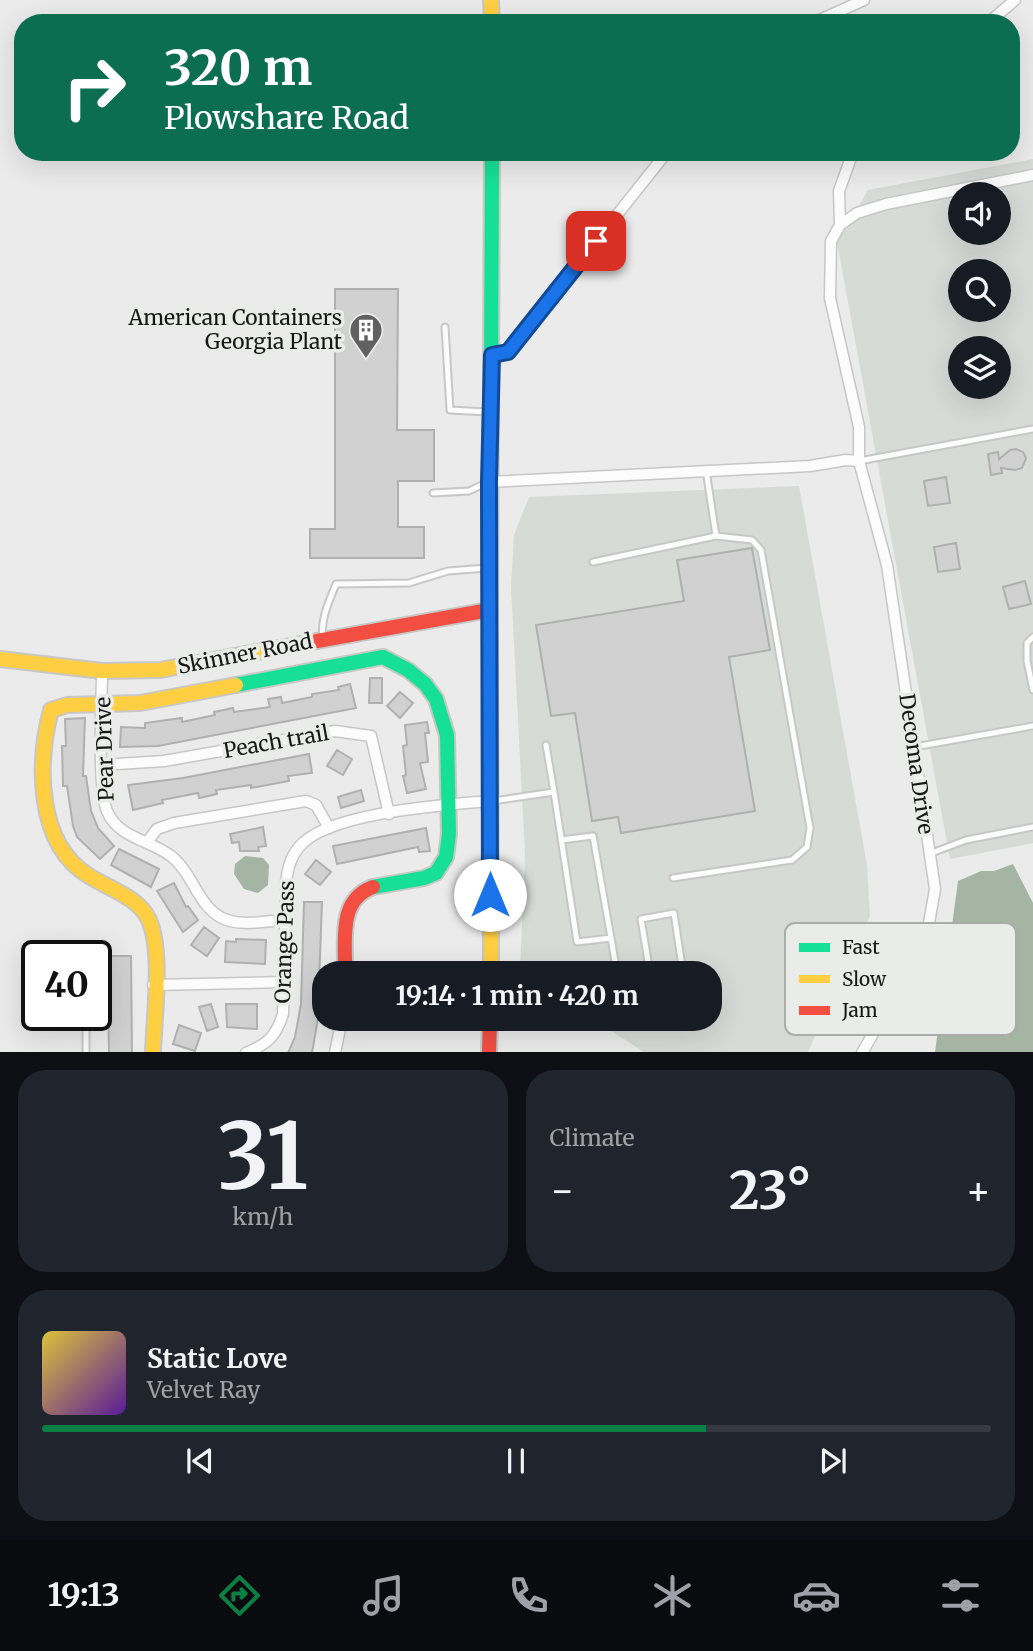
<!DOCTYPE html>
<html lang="en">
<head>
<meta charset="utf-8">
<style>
  :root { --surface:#171b24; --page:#20242c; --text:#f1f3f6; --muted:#9ea1a6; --line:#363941; --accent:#0b8043 }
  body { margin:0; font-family:Merriweather,serif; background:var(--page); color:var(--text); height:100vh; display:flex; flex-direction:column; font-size:26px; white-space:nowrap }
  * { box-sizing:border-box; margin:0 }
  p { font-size:23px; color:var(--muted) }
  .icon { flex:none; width:38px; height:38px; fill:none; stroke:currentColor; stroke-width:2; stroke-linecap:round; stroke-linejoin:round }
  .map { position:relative; height:1052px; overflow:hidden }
  .panel { display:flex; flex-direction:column; gap:18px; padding:18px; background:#0d0f14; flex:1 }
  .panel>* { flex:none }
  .top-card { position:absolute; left:14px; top:14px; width:1006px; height:147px; border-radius:28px; box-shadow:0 7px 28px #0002; background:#0b6e4f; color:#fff; overflow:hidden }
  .controls { position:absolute; left:948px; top:182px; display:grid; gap:14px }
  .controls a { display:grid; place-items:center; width:63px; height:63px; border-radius:50%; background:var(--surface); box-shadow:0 7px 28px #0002; font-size:35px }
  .speed { position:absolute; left:21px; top:940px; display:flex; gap:14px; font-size:35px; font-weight:700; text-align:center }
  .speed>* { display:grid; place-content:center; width:91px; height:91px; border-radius:50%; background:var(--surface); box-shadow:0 7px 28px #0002; line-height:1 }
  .speed .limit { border:4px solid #111; border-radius:10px; background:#fff; color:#111 }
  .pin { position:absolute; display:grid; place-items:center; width:60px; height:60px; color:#fff; margin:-30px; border-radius:14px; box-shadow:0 4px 10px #0006 }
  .me { position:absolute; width:77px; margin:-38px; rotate:0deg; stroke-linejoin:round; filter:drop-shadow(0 0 5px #0008) }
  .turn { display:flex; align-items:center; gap:24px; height:147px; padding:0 35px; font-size:32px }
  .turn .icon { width:91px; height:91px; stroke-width:2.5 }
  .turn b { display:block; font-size:49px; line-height:60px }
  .big { font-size:52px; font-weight:700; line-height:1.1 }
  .panel .widget { flex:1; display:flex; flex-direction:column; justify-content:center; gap:10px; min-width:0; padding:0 24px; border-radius:28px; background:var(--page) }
  .panel .dial { align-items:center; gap:0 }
  .dial b { font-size:91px; line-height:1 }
  .song { display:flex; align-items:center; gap:21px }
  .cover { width:84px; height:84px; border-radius:10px; background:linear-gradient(135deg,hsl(50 70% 55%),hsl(270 70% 35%)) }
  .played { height:7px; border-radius:4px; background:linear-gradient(90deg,var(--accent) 70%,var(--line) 70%) }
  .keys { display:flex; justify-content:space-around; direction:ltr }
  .heat { display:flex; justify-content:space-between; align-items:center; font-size:38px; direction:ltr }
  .panel .tiles { flex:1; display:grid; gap:18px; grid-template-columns:1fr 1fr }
  .widget:last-child { grid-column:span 2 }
  .trip { position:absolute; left:312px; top:961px; width:410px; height:70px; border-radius:28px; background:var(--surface); box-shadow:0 7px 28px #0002; font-weight:700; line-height:70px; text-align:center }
  .tab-bar { display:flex; height:112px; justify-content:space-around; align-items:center; background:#090b0e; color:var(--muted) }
  .tab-bar .icon { width:49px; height:49px }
  .tab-bar .on { color:var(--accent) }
  .tab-bar b { font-size:32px; color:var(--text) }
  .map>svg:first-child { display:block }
  .built { fill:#d7dbd7; fill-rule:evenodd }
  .water { fill:#a5b5a4 }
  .building { fill:#d0d1d0; stroke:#b0b0b0; stroke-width:2 }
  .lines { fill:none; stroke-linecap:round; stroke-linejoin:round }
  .lane-casing { stroke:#c6c7c6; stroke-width:9 }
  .street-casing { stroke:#c6c7c6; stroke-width:13 }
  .fast-casing { stroke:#c6c7c6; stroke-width:18 }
  .slow-casing { stroke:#c6c7c6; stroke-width:18 }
  .jam-casing { stroke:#c6c7c6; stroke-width:18 }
  .lane { stroke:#fcfcfc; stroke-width:5 }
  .street { stroke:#fcfcfc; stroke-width:10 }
  .fast { stroke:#16e098; stroke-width:14 }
  .slow { stroke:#ffcf43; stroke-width:14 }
  .jam { stroke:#f24e42; stroke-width:14 }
  .route-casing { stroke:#114b97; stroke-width:18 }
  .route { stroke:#1a73e8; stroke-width:12 }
  .labels { text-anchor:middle; stroke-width:7; stroke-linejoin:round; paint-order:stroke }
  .poi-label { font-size:21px; fill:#161716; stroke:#eaece9; text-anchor:end }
  .street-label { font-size:21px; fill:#161716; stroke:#eaece9 }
  .key { fill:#eaece9; stroke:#aaacaa; stroke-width:2 }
  .key-label { font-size:19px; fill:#161716 }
</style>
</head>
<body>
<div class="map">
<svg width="1033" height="1053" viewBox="0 0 1033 1053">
  <rect width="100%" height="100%" fill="#eaebea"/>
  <path class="built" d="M 1033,159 L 1033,843 L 950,859 L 837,242 L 868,190 ZM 961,194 L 999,194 L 999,233 L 961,233 ZM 961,271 L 999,271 L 999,310 L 961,310 ZM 961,348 L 999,348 L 999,387 L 961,387 Z
    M 799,486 L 867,865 L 870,916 L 808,1052 L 644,1052 L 593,1019 L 709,1018 L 709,973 L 523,973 L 520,971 L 525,854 L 511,586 L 514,535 L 529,497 Z"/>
  <path class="water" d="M 245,856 L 263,858 L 269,865 L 268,885 L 258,893 L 244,889 L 234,874 L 235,864 Z
    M 1013,864 L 1033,903 L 1033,1052 L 935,1052 L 958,881 L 981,871 L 994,871 Z"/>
  <path class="building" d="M 335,289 L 398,289 L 397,430 L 434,430 L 434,481 L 398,481 L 398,527 L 424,527 L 424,558 L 310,558 L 310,529 L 335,529 Z
    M 1016,449 L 1023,452 L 1026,458 L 1022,468 L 1015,470 L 1001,468 L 1002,473 L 991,475 L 988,454 L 998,452 L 999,459 L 1010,450 Z
    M 946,477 L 950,503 L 928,506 L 924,481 Z
    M 956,543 L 960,569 L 938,572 L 934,547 Z
    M 752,548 L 770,650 L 729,657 L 755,811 L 621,833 L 618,817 L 592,821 L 575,713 L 551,716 L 536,625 L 684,601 L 677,560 Z
    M 1025,581 L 1031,604 L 1009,609 L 1003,587 Z
    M 370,678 L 382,678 L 382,703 L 369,703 Z
    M 350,684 L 356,708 L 158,746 L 120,747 L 121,727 L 145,728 L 145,723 L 182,718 L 182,722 L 215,715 L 214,712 L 233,708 L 234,712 L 270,707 L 268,699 L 281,697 L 282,703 L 312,697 L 312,694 L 339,690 L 338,687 Z
    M 400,692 L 413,703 L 400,718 L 387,706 Z
    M 85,718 L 83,776 L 86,776 L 91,811 L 98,828 L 114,846 L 100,859 L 77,837 L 73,826 L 67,786 L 63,786 L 62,746 L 66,746 L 65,719 Z
    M 427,722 L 429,733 L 425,733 L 428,762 L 420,763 L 426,789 L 407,793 L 403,776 L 406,775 L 403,746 L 407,745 L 405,725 Z
    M 337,750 L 352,759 L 343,775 L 327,766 Z
    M 309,754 L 312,773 L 288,776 L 289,781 L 251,788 L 251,785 L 216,790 L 217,794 L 199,798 L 198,793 L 162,800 L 163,803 L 133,810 L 128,785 L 183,778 Z
    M 361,790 L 364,801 L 341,808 L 338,797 Z
    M 263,827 L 266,846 L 258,847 L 259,851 L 240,851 L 239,842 L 232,843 L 230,834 Z
    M 426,828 L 430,851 L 419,852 L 418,847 L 337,864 L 333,846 Z
    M 119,849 L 159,869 L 151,887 L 111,865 Z
    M 316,860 L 331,872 L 320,885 L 305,874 Z
    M 174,883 L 186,907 L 188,906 L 198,920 L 183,932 L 157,891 Z
    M 304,902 L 322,902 L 319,984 L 324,984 L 323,1001 L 321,1001 L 312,1053 L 288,1053 L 295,1037 L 301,1004 Z
    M 204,927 L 219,938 L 207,956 L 191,945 Z
    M 236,939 L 266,940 L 265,964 L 225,962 L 226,941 L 236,942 Z
    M 96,956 L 131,956 L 132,1053 L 109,1053 L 108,1000 L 96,1000 Z
    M 211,1004 L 218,1027 L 207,1031 L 199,1007 Z
    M 226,1004 L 257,1004 L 257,1029 L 227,1027 Z
    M 179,1025 L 201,1033 L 195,1051 L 173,1044 Z"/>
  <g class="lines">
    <defs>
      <path id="lane" d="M 445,327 L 450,410 L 487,412
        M 859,461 L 1033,429
        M 433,493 L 469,491 L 486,483
        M 593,562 L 716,536
        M 1033,637 L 1027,643 L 1027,661 L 1033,690
        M 323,639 C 320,619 329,602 336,584 L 409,583 L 448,571 L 487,568
        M 914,747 L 1033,726
        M 554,792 L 577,942 L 611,938 L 617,973
        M 493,801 L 554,792 L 546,745
        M 561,840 L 593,836 L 611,938
        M 929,854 L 966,840 L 1033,827
        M 673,878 L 792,860 L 807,847 L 810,828 L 761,550 L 752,540 L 716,536 L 706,470
        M 650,973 L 641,919 L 674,913 L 683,973
        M 86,1018 L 86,1053"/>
      <path id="street" d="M 813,23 L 864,0
        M 988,23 L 1015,0
        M 840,225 L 839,191 L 853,152
        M 492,355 L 508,352 L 667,152
        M 859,461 L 887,565 L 935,889 L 926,940 L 862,1053
        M 489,482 L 810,466 L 846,460 L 859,461 L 859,427 L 830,298 L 831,241 L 840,225 L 857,213 L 886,204 L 1033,175
        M 102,671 C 102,701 97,787 107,811 C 118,838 150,840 171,856 C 193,873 197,905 222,918 C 240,927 265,921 285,920
        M 102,765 L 164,761 L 335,731 L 371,736 L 389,814
        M 147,842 L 157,829 L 174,823 L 306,801 L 316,805 L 329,828
        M 153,985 L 284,982
        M 246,1053 C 268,1044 276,1036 283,1014 L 286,882 C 288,868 290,858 299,847 C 327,812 445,805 490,801
        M 335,1053 L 342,1018"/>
      <path id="fast" d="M 490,612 L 492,152
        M 236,685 L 383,657 L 408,670 L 425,684 L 436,699 L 447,735 L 449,834 L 446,857 L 436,873 L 424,878 L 373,887"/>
      <path id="slow" d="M 491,0 L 492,23
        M 490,612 L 491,973
        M 0,659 L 102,671 L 160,670 L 317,641
        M 153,1053 C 154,1017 163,952 149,920 C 140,898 108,888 89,876 C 36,844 37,763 51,710 L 67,705 L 140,703 L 236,685"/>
      <path id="jam" d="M 317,641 L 489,610
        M 345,973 C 346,942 337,900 373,887
        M 489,1053 L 490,1018"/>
    </defs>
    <use href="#lane" class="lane-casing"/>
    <use href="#street" class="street-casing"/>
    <use href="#fast" class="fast-casing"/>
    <use href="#slow" class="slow-casing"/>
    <use href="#jam" class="jam-casing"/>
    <use href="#lane" class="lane"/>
    <use href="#street" class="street"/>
    <use href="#fast" class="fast"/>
    <use href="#slow" class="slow"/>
    <use href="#jam" class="jam"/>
  </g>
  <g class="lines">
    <defs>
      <path id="route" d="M 490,895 L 489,482 L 492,355 L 508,352 L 596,241"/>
    </defs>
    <use href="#route" class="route-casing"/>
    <use href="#route" class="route"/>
  </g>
  <defs>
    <symbol id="building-pin" viewBox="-11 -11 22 30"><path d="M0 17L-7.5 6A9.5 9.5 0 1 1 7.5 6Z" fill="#606160" stroke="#eaece9"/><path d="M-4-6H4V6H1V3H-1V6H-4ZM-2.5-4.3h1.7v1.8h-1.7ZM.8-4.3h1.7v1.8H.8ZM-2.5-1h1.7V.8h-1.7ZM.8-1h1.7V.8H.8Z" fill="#fff"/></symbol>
  </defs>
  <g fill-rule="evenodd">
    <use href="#building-pin" x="347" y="311" width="38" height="52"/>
  </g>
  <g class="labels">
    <g class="poi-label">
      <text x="342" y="325">American Containers<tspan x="342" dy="24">Georgia Plant</tspan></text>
    </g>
    <g class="street-label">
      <text transform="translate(245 654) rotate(-11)" y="7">Skinner Road</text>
      <text transform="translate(276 742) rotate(-10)" y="7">Peach trail</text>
      <text transform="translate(105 749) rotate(-92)" y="7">Pear Drive</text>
      <text transform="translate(916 764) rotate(82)" y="7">Decoma Drive</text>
      <text transform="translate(285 942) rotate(-88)" y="7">Orange Pass</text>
    </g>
  </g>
  <rect x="785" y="923" width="231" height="112" rx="10" class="key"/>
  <rect x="799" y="943" width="31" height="9" fill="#16e098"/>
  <rect x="799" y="975" width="31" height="8" fill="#ffcf43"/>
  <rect x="799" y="1006" width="31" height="9" fill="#f24e42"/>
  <g class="key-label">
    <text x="842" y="954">Fast</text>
    <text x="842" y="986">Slow</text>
    <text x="842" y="1017">Jam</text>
  </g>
</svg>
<div class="controls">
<a><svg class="icon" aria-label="sound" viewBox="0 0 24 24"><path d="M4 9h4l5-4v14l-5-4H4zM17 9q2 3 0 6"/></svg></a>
<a><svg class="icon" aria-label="search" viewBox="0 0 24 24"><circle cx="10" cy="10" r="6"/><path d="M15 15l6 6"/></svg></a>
<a><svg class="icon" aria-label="layers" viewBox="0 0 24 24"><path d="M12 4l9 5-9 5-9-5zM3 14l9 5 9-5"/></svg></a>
</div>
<div class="speed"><div class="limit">40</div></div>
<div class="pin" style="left:596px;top:241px;background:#d93025"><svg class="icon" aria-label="arrive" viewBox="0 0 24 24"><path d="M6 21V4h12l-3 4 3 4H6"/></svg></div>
<svg class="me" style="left:490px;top:895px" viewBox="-20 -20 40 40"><circle r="19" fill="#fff"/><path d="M0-13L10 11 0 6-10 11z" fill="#1a73e8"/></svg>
<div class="trip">19:14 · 1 min · 420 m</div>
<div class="top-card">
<div class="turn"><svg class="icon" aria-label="right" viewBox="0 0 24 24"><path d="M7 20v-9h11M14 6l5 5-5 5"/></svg><div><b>320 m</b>Plowshare Road</div></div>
</div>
</div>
<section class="panel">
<div class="tiles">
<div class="widget dial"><b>31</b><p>km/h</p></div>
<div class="widget"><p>Climate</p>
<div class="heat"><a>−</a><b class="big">23°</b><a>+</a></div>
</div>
<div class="widget">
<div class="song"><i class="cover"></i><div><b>Static Love</b><p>Velvet Ray</p></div></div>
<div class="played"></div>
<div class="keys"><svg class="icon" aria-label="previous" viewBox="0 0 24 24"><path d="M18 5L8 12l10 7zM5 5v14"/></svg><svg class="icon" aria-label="pause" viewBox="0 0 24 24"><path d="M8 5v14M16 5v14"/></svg><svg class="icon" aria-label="next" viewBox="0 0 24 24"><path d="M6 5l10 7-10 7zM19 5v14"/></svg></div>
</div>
</div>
</section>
<nav class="tab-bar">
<b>19:13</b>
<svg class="icon on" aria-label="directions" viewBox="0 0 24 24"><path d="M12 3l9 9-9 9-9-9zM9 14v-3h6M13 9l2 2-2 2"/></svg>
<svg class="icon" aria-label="music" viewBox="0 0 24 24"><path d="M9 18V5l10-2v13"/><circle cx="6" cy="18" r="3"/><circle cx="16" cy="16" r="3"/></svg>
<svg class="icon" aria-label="phone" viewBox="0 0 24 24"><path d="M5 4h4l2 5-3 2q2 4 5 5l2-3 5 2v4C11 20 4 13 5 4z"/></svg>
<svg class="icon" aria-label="climate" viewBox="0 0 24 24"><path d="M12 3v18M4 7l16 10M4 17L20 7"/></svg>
<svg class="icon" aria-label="car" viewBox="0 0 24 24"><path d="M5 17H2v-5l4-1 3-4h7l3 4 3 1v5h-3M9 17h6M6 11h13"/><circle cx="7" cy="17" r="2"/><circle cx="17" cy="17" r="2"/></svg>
<svg class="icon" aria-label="filters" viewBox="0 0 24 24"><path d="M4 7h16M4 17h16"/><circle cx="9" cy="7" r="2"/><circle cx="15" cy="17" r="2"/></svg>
</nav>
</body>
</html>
